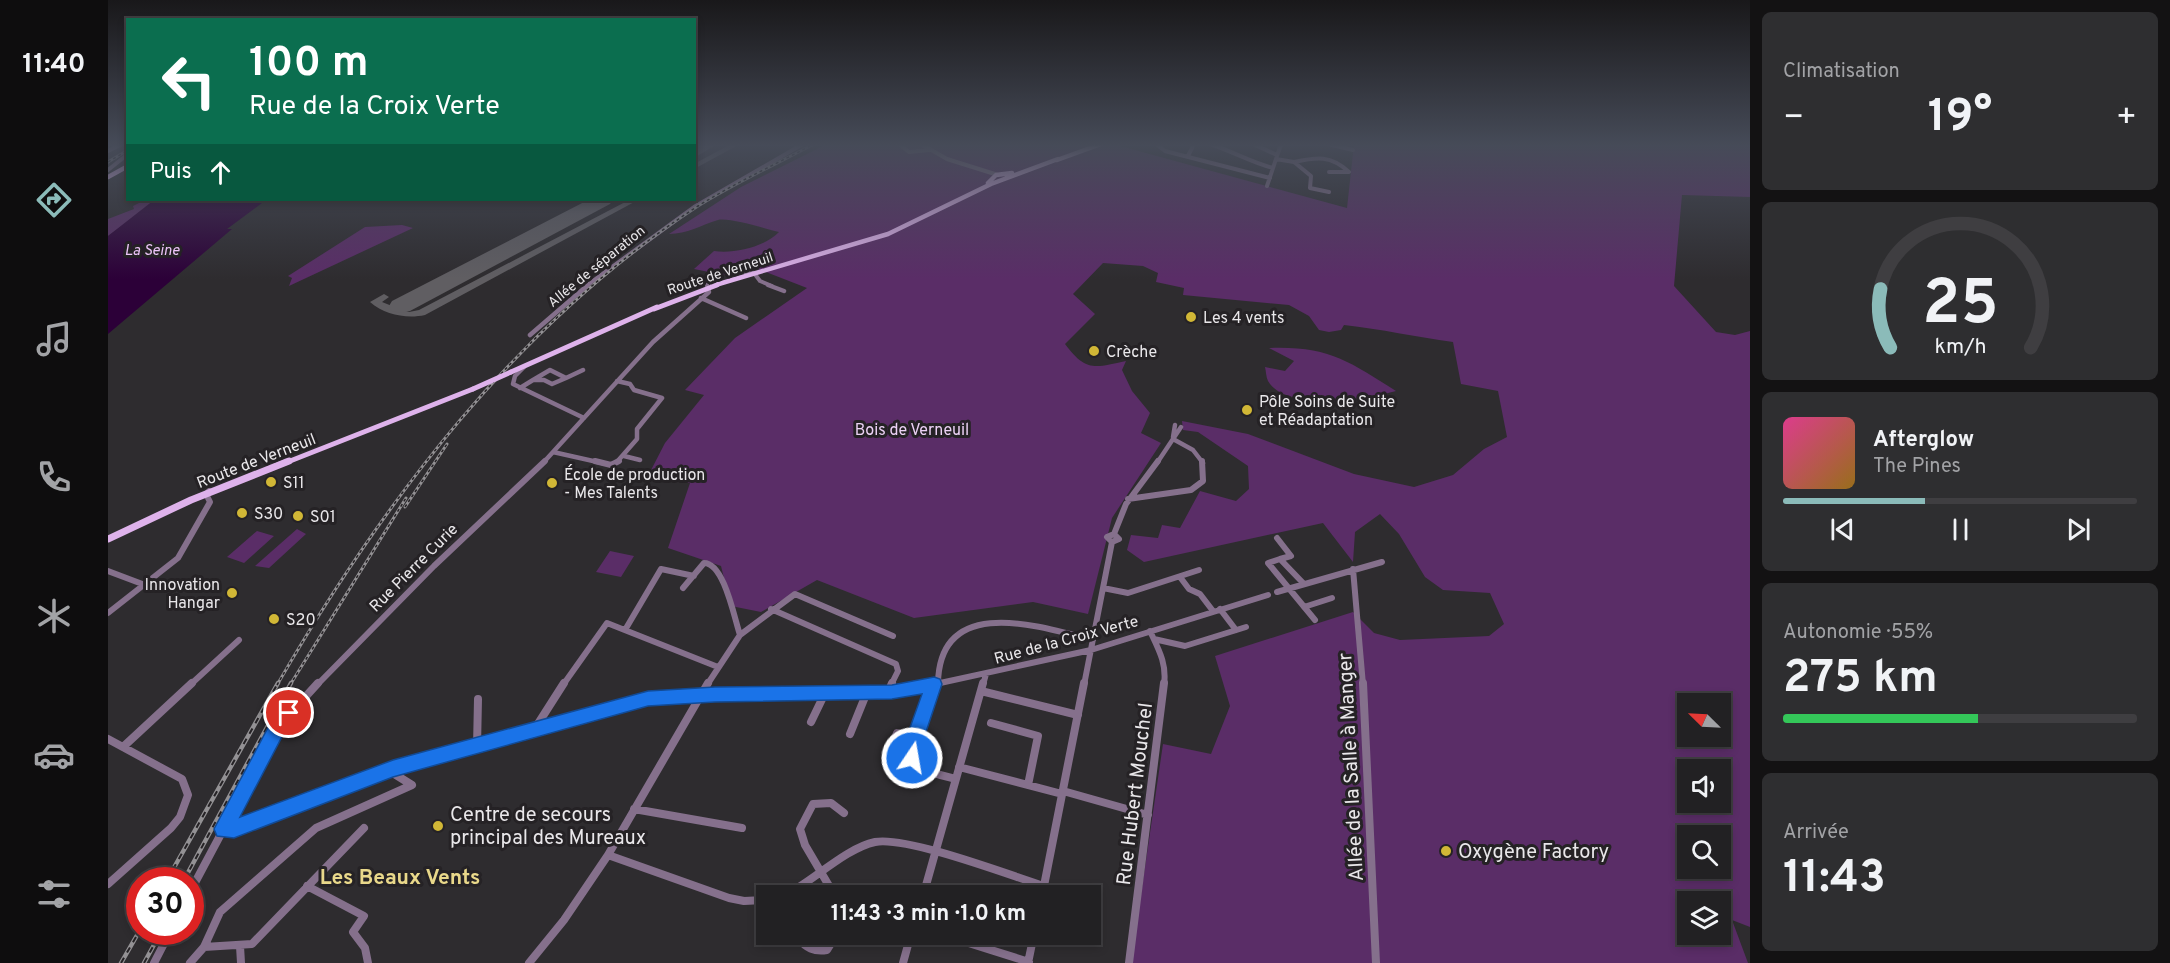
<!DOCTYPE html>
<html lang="fr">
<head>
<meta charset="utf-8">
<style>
  :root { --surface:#222123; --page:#2e2e30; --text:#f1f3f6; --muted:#a2a3a6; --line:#3f3e41; --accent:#8bbbb9 }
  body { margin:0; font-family:Overpass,sans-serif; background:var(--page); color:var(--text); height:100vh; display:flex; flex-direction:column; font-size:22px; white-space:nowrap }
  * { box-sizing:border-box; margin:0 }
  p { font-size:20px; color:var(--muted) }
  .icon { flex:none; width:33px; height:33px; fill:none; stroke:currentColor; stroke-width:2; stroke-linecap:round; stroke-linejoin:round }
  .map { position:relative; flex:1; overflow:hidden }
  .drawer { display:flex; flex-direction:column; gap:12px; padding:12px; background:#131213; width:420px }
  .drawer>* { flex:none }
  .top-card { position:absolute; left:18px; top:18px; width:570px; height:183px; border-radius:0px; box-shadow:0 3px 9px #0003,0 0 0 2px var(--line); background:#0b6e4f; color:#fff; overflow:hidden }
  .needle { width:39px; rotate:294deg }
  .buttons { position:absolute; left:1569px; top:693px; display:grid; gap:12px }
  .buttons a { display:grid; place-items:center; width:54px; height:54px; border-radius:0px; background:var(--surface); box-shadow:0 3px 9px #0003,0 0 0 2px var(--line); font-size:30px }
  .speed { position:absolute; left:18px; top:867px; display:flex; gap:12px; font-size:30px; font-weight:700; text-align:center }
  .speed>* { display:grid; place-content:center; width:78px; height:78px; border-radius:50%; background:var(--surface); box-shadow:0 3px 9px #0003,0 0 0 2px var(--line); line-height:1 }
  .speed .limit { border:9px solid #d22; background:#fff; color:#111 }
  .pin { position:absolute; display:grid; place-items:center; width:51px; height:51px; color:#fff; margin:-26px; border:3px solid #fff; border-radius:50%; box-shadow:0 2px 6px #0007 }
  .me { position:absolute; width:66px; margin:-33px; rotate:12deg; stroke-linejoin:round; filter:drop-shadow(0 0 4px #0008) }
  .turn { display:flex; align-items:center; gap:21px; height:126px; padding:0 24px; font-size:27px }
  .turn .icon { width:78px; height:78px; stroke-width:2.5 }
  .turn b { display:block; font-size:42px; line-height:51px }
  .then { display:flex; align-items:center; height:57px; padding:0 24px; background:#0003; gap:12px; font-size:22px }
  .big { font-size:45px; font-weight:700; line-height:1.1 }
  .drawer .widget { flex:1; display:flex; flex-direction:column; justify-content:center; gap:9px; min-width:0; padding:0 21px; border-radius:9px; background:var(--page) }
  .drawer .dial { align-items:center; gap:0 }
  .dial svg { height:156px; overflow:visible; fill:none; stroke:var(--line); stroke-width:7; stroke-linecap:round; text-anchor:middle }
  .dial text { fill:var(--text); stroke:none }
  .song { display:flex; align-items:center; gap:18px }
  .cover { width:72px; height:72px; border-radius:9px; background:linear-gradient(135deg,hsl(330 70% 55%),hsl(40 70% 35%)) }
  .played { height:6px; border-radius:3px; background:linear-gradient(90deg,var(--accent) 40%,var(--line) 40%) }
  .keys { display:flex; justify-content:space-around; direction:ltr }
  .heat { display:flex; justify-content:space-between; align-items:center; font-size:33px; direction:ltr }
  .charge { height:9px; border-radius:4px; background:linear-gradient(90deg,#34c759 55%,var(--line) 0) }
  .trip { position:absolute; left:648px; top:885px; width:345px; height:60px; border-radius:0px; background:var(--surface); box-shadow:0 3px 9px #0003,0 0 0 2px var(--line); font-weight:700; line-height:60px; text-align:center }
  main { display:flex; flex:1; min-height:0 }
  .tabs { display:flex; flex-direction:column; width:108px; justify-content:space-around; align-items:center; background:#0e0d0e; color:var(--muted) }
  .tabs .icon { width:42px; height:42px }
  .tabs .selected { color:var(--accent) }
  .tabs b { font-size:27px; color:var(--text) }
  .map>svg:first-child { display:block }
  .green { fill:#5a2d67; fill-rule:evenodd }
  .water { fill:#2c0038 }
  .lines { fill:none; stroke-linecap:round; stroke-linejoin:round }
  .taxiway { fill:#605e62; fill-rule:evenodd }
  .runway { fill:#605e62; fill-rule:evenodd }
  .minor-far3 { stroke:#85708c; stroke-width:4 }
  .minor-far2 { stroke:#85708c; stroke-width:4.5 }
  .minor-far1 { stroke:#85708c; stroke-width:6 }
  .minor { stroke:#85708c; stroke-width:8 }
  .major-far2 { stroke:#deb2eb; stroke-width:4.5 }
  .major-far1 { stroke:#deb2eb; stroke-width:5 }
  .major { stroke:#deb2eb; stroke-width:7 }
  .rail-far1-casing { stroke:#939194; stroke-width:3 }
  .rail-casing { stroke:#939194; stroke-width:4.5 }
  .rail-far1 { stroke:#252225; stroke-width:1.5; stroke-dasharray:3; stroke-linecap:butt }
  .rail { stroke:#252225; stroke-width:2; stroke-dasharray:6; stroke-linecap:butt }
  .major-bridge { stroke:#deb2eb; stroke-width:5 }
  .route { fill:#1a73e8; stroke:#114b97; stroke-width:1.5 }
  .poi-dot { fill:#d1b736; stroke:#252225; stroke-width:2 }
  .labels { text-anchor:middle; stroke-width:6; stroke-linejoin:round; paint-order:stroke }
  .far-street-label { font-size:14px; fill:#e9e7ea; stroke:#252225 }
  .far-water-label { font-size:15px; font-style:italic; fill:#edc4f9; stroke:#252225 }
  .poi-label { font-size:16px; fill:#e9e7ea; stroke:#252225; text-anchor:start }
  .park-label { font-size:16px; fill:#edd2f6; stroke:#252225 }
  .street-label { font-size:16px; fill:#e9e7ea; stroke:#252225 }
  .near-street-label { font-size:20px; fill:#e9e7ea; stroke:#252225 }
  .near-poi-label { font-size:20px; fill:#e9e7ea; stroke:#252225; text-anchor:start }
  .near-neighbourhood-label { font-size:21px; font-weight:bold; fill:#e9d88a; stroke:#252225 }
</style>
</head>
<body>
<main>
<nav class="tabs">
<b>11:40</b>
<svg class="icon selected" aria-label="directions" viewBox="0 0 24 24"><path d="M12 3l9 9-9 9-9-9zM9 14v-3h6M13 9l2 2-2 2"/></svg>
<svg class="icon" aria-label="music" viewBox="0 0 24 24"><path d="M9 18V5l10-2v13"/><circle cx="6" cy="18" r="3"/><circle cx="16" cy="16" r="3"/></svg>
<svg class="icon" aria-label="phone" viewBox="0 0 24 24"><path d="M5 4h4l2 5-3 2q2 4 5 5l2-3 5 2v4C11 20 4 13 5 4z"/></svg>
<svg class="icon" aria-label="climate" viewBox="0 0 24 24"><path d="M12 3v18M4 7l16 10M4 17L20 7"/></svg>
<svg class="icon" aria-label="car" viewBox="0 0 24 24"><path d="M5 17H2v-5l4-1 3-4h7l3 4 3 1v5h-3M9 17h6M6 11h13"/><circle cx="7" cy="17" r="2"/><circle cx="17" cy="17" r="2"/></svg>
<svg class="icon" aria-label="filters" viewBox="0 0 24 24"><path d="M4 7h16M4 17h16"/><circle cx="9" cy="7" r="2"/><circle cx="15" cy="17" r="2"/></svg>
</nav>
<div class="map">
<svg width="1642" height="963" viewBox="0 0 1642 963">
  <rect width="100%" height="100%" fill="#2e2c2f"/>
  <path class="green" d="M 719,144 L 1005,144 L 1239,208 L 1246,144 L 1642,144 L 1642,197 L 1574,195 L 1566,286 L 1608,332 L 1627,335 L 1642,331 L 1642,927 L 1624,920 L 1640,963 L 1023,963 L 1055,744 L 1103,754 L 1122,706 L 1107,656 L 1245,612 L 1266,633 L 1292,640 L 1381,636 L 1396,624 L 1382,593 L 1335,590 L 1317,577 L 1291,534 L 1272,514 L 1247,532 L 1245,562 L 1215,523 L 1036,562 L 1019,550 L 1023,535 L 1050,538 L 1054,525 L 1072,528 L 1092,491 L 1128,501 L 1141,489 L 1140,466 L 1090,432 L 1075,430 L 1074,421 L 1140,434 L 1246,474 L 1306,487 L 1345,475 L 1376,449 L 1399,437 L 1390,391 L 1353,384 L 1345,342 C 1308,337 1273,329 1236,325 L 1233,330 L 1221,332 L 1211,330 L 1201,316 L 1181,305 L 1075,295 L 1076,288 L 1048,282 L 1050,273 L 1035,266 L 995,263 L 965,294 L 987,314 L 957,344 C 978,372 986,368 1018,361 L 1014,370 L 1024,391 L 1042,413 L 1033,433 L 1053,443 L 1004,518 L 980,614 L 925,602 L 806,618 L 709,580 L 653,612 L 623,606 L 613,566 L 560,548 L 582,483 L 541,474 L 557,443 L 596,395 L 577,390 L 627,338 L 699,288 L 645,267 L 616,275 L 586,269 L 606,251 C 626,254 657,247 671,232 C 659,229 620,217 610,220 C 593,225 579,234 561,234 L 633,187 ZM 1580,704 L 1612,704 L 1612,736 L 1580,736 ZM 1580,770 L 1612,770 L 1612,802 L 1580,802 ZM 1580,836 L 1612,836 L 1612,868 L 1580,868 ZM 1580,902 L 1612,902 L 1612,934 L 1580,934 Z
    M 37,200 L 50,200 L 0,236 L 0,219 L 26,209 L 25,206 Z
    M 294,225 L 305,228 L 181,286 L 184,278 L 180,276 L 257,227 Z
    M 1161,348 C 1221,346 1240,361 1288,391 C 1260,399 1178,412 1160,381 C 1158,377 1158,371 1157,367 L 1177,371 L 1186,361 Z
    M 189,529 L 198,534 L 161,568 L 147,566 Z
    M 149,531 L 166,536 L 136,563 L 119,557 Z
    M 502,551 L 526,556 L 513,577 L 488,572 Z"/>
  <path class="water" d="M 46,200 L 158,200 L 119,229 L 124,229 L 0,334 L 0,236 Z"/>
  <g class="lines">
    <path class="taxiway" d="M 623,144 L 632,144 L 586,169 L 586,164 Z
      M 521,200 L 530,200 L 317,315 C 299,319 277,315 262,302 L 276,294 L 281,297 L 274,302 L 284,306 L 293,303 L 298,306 L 293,310 L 301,312 L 311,310 Z"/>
    <path class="runway" d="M 586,144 L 609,144 L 586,158 Z
      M 480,200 L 505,200 L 502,204 L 302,311 L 293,313 L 284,311 L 281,306 L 284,301 Z"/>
    <path class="minor-far3" d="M 791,144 L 801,152 L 821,150
      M 813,144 L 839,159 L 890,175
      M 1048,144 L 1057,151 L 1162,178
      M 1102,144 C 1124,151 1142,162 1165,168
      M 1145,144 L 1169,155
      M 1181,144 L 1190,144
      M 1220,144 L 1245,150
      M 0,151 L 14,144
      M 1080,156 L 1086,144
      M 1168,159 L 1186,162 L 1203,176 L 1202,188 L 1221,192
      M 1186,162 C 1209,157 1223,155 1241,172 L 1221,172
      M 0,170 L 20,154
      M 1159,186 L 1173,144
      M 637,272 L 646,273 L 652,281 L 664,286
      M 478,286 L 586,207 L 695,144"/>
    <path class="minor-far2" d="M 660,285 L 676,291
      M 593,298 L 638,318
      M 422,335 L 480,285
      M 416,367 L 407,376 L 405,384 L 476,418
      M 442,370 L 458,378 L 444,384 L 436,380 L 425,380 Z
      M 458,378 L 475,370
      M 412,388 L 425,380
      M 1065,437 L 1067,425
      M 1065,439 L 1085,450 L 1095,463
      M 445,452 L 494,463
      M 516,456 L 532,460
      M 435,463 L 545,342 L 601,292 L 599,285
      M 508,463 L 529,439 L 529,429 L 554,398 L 526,390 L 522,384 L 509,381
      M 1049,463 L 1073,427"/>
    <path class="minor-far1" d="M 487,461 L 503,465 L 511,461
      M 1020,499 L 1083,490 L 1095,481 L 1094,461
      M 1169,538 L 1183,556 L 1172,559 L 1196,584
      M 1004,542 L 1011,539 L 1006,534
      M 1172,559 L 1160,563 L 1207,620
      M 1245,569 L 1255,685
      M 0,571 L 37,585
      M 1072,577 L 1081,589 L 1092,594 L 1105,611
      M 575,588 L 596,563 C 616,563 626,617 632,635
      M 995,588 L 1020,593 L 1091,570
      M 1169,592 L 1274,562
      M 1196,607 L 1224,598
      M 663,609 L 788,664 L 790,671 L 783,685
      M 1112,609 L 1128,630
      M 0,613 L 70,558 L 102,502 L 98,494 L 101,491
      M 517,630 L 553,569 L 586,576
      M 1042,631 C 1051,650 1059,664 1056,685
      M 1046,639 L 1077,646 L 1138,627
      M 830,683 C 832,594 931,626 985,640
      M 82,685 L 131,640
      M 209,685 L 326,566 L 437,461
      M 455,685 L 499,623 L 610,667
      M 599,685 L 632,635 L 687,594 L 785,636
      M 823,685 L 983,650 L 1160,595
      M 875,685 L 878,674
      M 976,685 L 1004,542 L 999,537 L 1006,534 L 1018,504 L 1050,461"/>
    <path class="minor" d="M 1255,683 L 1268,963
      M 826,684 L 803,750 C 809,772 828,774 848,779
      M 873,691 L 970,715
      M 780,692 L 784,683
      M 703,722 L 717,693
      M 883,723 L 930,736 L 920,785
      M 426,730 L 456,683
      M 742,734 L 759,692
      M 807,738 L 789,733 L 779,761 L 813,769
      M 0,739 L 74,779 L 80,795 L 72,817 L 63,828 L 0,884
      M 15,747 L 84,683
      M 369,747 L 370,699
      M 851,767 L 954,794
      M 955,791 L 1040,815
      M 526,809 L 634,828
      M 115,829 L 126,828 L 285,768 L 519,703 L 603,694 L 800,690 L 830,683
      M 500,855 L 621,898 L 636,901 L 658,900
      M 199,886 L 256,916 L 245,932 L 257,948 L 260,963
      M 82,892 L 170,727 L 210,683
      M 676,896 C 704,882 738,848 767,842 C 799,836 901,875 936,886
      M 727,896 L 697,845 L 692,829 L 705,804 L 723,803 L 736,813
      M 815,896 L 875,683
      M 934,896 L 976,683
      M 832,934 L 921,962
      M 690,938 C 698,948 706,952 719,950 L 729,934
      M 132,946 L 133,963
      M 96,947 L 144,944 L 256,828
      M 46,963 L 62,932
      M 82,963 L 96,947 L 112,912 L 208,828 L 304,785 L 280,770
      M 421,963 L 456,920 L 500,855 L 600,683
      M 795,963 L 803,934
      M 920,963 L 926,934
      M 1021,963 L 1056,683"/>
    <path class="major-far2" d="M 949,160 L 993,144
      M 0,177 L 20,166
      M 880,183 L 888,175 L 904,173
      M 604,286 L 780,234 L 883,184 L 950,159"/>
    <path class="major-far1" d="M 546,309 L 609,285
      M 403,372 L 549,307
      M 177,463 L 365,389"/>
    <path class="major" d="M 0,539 L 83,500 L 181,461"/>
    <defs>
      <path id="rail-far1" d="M 0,162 L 20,150
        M 297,507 L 339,444
        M 169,685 C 276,500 409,324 590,206 C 627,183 668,164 706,144
        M 182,685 L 298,498"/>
      <path id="rail" d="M 59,880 L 170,683
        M 76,880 L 183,683
        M 13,963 L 32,930
        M 36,963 L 53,932"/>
    </defs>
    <use href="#rail-far1" class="rail-far1-casing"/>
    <use href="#rail" class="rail-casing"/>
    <use href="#rail-far1" class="rail-far1"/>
    <use href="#rail" class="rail"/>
    <path class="major-bridge" d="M 365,389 L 403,372"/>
  </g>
  <linearGradient id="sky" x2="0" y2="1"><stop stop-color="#19181a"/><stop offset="0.52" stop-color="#464b58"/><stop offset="1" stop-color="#464b58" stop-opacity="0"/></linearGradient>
  <rect width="1642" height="279" fill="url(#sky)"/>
  <path class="route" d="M 826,677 L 832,679 L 834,684 L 812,750 L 811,764 L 804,766 L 798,764 L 794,750 L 814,694 L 784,699 L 607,702 L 540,706 L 285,777 L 126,838 L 109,836 L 106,829 L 163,722 L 175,707 L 181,705 L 187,707 L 190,713 L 176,733 L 132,817 L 285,760 L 540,691 L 607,687 L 784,685 Z"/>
  <g class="poi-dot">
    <circle cx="1083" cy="317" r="6"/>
    <circle cx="986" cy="351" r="6"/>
    <circle cx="1139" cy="410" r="6"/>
    <circle cx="163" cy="482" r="6"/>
    <circle cx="444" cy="483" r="6"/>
    <circle cx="134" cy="513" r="6"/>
    <circle cx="190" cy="516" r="6"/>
    <circle cx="124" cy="593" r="6"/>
    <circle cx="166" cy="619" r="6"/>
    <circle cx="330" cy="826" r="6"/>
    <circle cx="1338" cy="851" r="6"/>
  </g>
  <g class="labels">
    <g class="far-street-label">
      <text transform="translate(488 266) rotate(-39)" y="5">Allée de séparation</text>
      <text transform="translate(612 273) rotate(-18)" y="5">Route de Verneuil</text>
    </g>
    <g class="far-water-label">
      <text x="44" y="255">La Seine</text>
    </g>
    <g class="poi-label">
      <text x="1095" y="323">Les 4 vents</text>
      <text x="998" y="357">Crèche</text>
      <text x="1151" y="407">Pôle Soins de Suite<tspan x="1151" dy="18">et Réadaptation</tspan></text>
      <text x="456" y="480">École de production<tspan x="456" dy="18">- Mes Talents</tspan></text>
      <text x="175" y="488">S11</text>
      <text x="146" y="519">S30</text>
      <text x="202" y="522">S01</text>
      <text x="112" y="590" text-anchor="end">Innovation<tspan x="112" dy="18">Hangar</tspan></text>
      <text x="178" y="625">S20</text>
    </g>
    <g class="park-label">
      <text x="804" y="435">Bois de Verneuil</text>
    </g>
    <g class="street-label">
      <text transform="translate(148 460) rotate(-21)" y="6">Route de Verneuil</text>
      <text transform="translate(305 567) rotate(-45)" y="6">Rue Pierre Curie</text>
      <text transform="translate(958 639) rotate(-15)" y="6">Rue de la Croix Verte</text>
    </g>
    <g class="near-street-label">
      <text transform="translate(1242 767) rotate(-93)" y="7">Allée de la Salle à Manger</text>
      <text transform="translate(1026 794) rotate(-83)" y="7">Rue Hubert Mouchel</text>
    </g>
    <g class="near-poi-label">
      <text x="342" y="821">Centre de secours<tspan x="342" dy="23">principal des Mureaux</tspan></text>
      <text x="1350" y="858">Oxygène Factory</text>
    </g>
    <g class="near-neighbourhood-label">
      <text x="292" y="884">Les Beaux Vents</text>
    </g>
  </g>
</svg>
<div class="buttons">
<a><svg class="needle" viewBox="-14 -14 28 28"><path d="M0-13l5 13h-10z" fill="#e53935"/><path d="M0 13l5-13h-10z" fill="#a2a3a6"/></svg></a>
<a><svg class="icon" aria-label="sound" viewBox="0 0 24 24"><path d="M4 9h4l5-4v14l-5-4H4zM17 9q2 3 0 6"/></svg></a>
<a><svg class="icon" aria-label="search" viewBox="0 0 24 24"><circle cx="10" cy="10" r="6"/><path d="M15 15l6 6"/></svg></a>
<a><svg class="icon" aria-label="layers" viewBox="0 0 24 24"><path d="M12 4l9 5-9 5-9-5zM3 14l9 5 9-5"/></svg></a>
</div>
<div class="speed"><div class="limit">30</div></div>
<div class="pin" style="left:181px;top:713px;background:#d93025"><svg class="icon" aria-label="arrive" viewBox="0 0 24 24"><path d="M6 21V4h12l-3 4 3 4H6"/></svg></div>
<svg class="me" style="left:804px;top:758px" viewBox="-20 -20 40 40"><circle r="17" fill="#1a73e8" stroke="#fff" stroke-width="3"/><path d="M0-11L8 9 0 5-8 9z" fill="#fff"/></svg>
<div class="trip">11:43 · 3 min · 1.0 km</div>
<div class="top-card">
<div class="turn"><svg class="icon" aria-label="left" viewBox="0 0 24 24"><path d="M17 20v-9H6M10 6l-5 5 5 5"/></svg><div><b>100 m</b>Rue de la Croix Verte</div></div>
<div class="then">Puis<svg class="icon" aria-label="ahead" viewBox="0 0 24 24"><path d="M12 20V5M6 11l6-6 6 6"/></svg></div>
</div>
</div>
<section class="drawer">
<div class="widget"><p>Climatisation</p>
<div class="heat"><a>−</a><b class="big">19°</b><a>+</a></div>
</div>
<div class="widget dial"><svg viewBox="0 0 100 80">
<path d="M14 69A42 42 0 1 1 86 69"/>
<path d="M14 69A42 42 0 0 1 9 39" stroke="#8bbbb9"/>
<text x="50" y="56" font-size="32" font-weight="700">25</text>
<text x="50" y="72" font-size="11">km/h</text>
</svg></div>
<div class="widget">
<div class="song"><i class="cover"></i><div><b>Afterglow</b><p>The Pines</p></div></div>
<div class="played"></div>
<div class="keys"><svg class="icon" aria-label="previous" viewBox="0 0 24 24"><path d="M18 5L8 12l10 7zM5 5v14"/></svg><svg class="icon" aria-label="pause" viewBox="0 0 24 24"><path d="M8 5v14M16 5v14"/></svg><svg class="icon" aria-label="next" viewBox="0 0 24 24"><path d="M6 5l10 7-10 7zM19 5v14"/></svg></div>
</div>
<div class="widget"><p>Autonomie · 55%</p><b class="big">275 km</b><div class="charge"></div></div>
<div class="widget"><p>Arrivée</p><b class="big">11:43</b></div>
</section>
</main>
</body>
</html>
